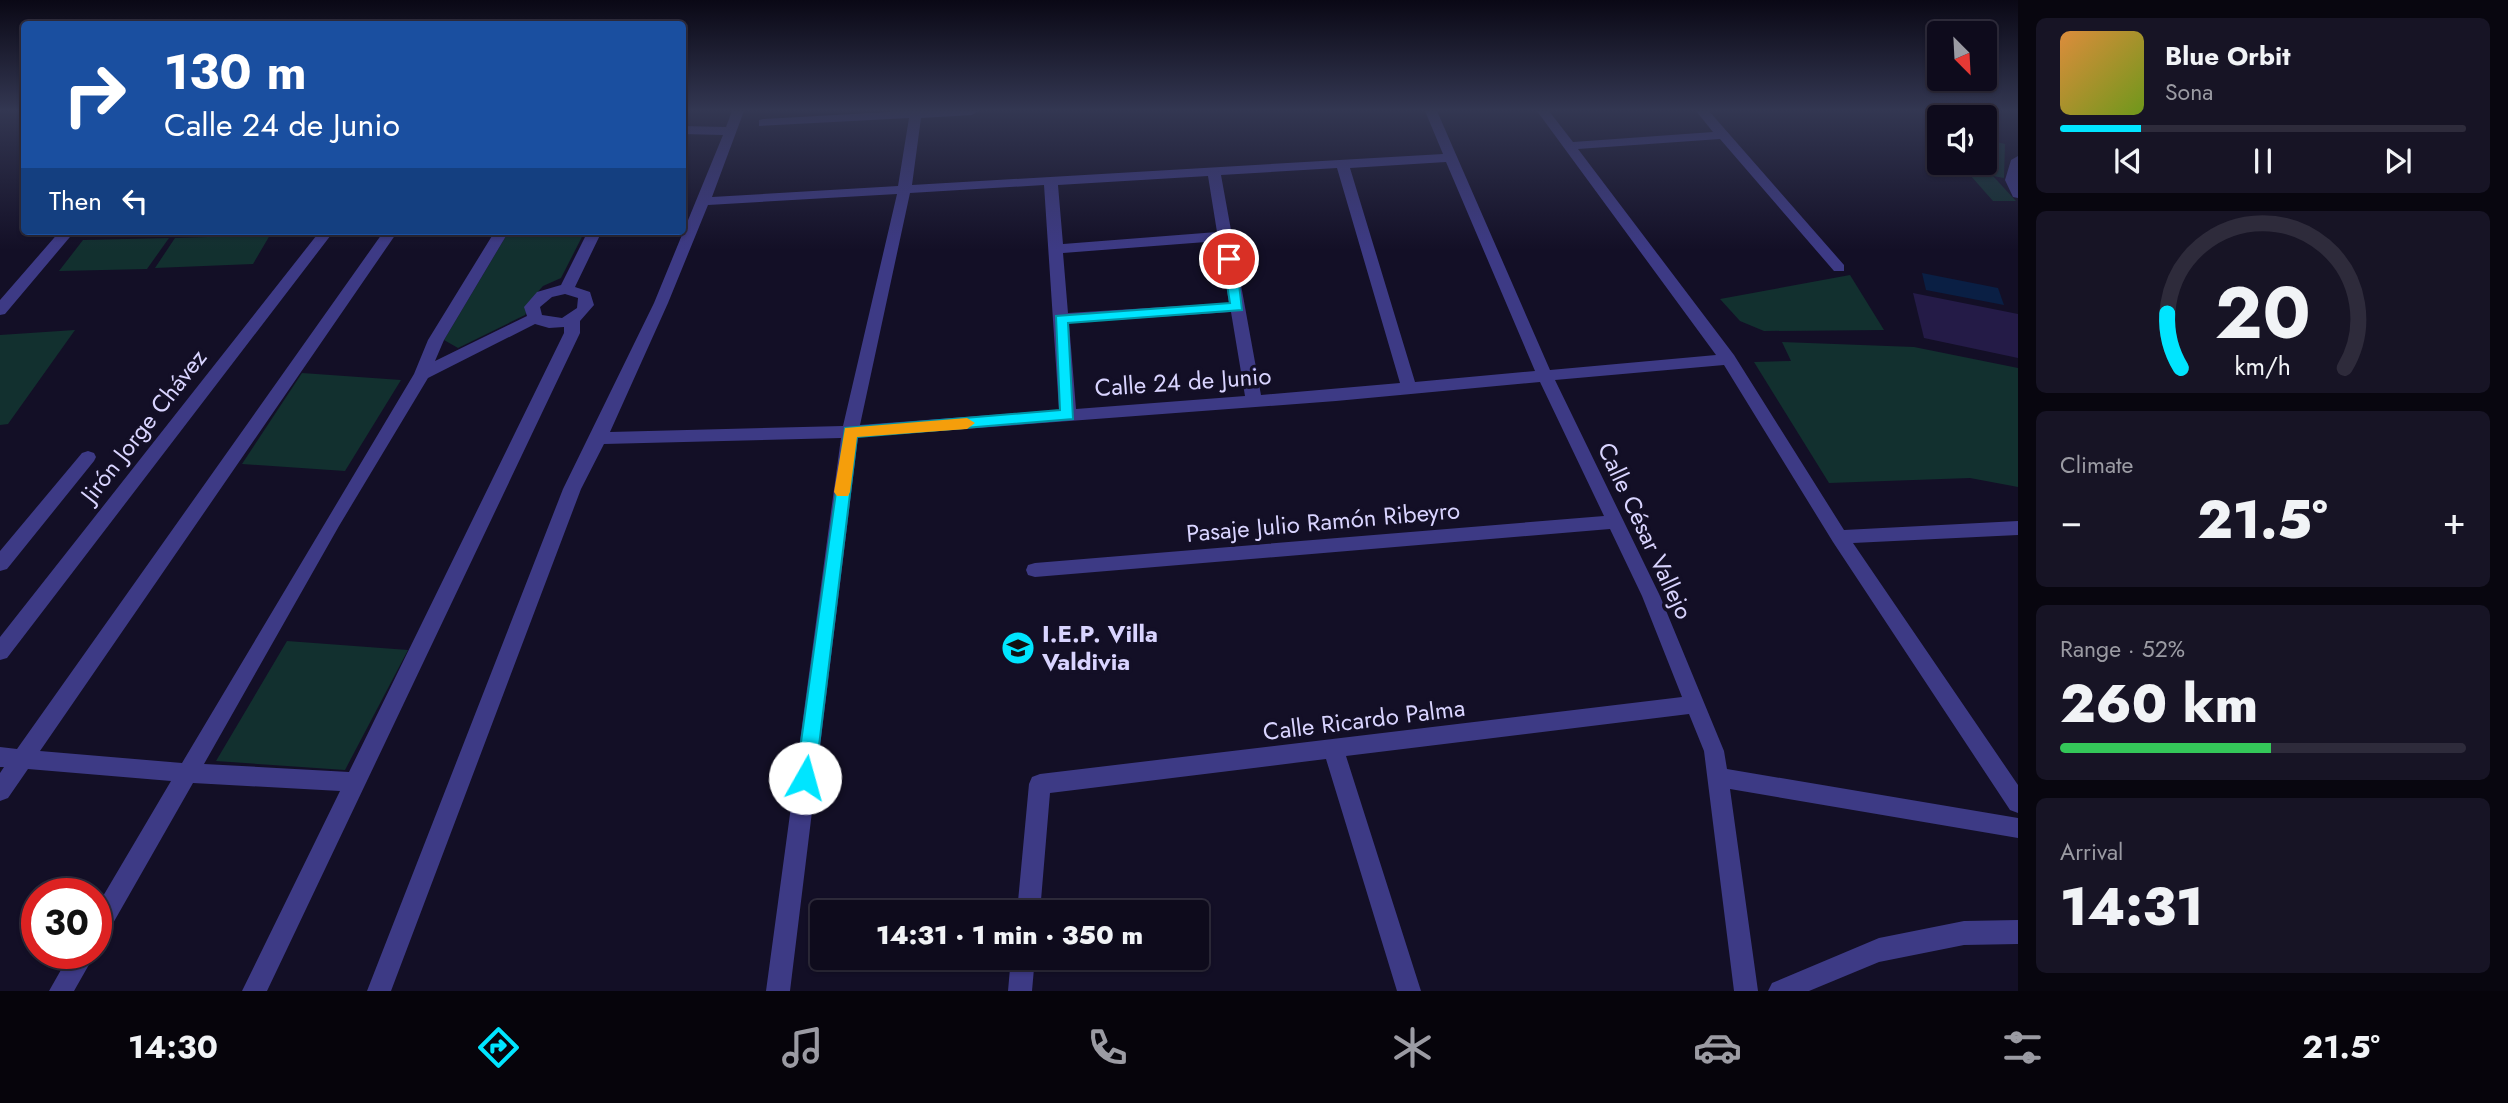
<!DOCTYPE html>
<html lang="en">
<head>
<meta charset="utf-8">
<style>
  :root { --surface:#0e0b1c; --page:#171425; --text:#f1f3f6; --muted:#9b9ba3; --line:#2e2b3b; --accent:#00e5ff }
  body { margin:0; font-family:Jost,sans-serif; background:var(--page); color:var(--text); height:100vh; display:flex; flex-direction:column; font-size:26px; white-space:nowrap }
  * { box-sizing:border-box; margin:0 }
  p { font-size:23px; color:var(--muted) }
  .icon { flex:none; width:38px; height:38px; fill:none; stroke:currentColor; stroke-width:2; stroke-linecap:round; stroke-linejoin:round }
  .map { position:relative; flex:1; overflow:hidden }
  .drawer { display:flex; flex-direction:column; gap:18px; padding:18px; background:#08060f; width:490px }
  .drawer>* { flex:none }
  .guide { position:absolute; left:21px; top:21px; width:665px; height:214px; border-radius:7px; box-shadow:0 2px 5px #0004,0 0 0 2px var(--line); background:#1a4fa0; color:#fff; overflow:hidden }
  .needle { width:46px; rotate:156deg }
  .buttons { position:absolute; left:1927px; top:21px; display:grid; gap:14px }
  .buttons a { display:grid; place-items:center; width:70px; height:70px; border-radius:7px; background:var(--surface); box-shadow:0 2px 5px #0004,0 0 0 2px var(--line); font-size:35px }
  .speed { position:absolute; left:21px; top:878px; display:flex; gap:14px; font-size:35px; font-weight:700; text-align:center }
  .speed>* { display:grid; place-content:center; width:91px; height:91px; border-radius:50%; background:var(--surface); box-shadow:0 2px 5px #0004,0 0 0 2px var(--line); line-height:1 }
  .speed .limit { border:10px solid #d22; background:#fff; color:#111 }
  .pin { position:absolute; display:grid; place-items:center; width:60px; height:60px; color:#fff; margin:-30px; border:4px solid #fff; border-radius:50%; box-shadow:0 2px 7px #0007 }
  .me { position:absolute; width:77px; margin:-38px; rotate:7deg; stroke-linejoin:round; filter:drop-shadow(0 0 5px #0008) }
  .turn { display:flex; align-items:center; gap:24px; height:147px; padding:0 28px; font-size:32px }
  .turn .icon { width:91px; height:91px; stroke-width:2.5 }
  .turn b { display:block; font-size:49px; line-height:60px }
  .then { display:flex; align-items:center; height:66px; padding:0 28px; background:#0003; gap:14px; font-size:26px }
  .big { font-size:52px; font-weight:800; line-height:1.1 }
  .drawer .card { flex:1; display:flex; flex-direction:column; justify-content:center; gap:10px; min-width:0; padding:0 24px; border-radius:10px; background:var(--page) }
  .drawer .dial { align-items:center; gap:0 }
  .dial svg { height:182px; overflow:visible; fill:none; stroke:var(--line); stroke-width:7; stroke-linecap:round; text-anchor:middle }
  .dial text { fill:var(--text); stroke:none }
  .song { display:flex; align-items:center; gap:21px }
  .cover { width:84px; height:84px; border-radius:10px; background:linear-gradient(135deg,hsl(30 70% 55%),hsl(80 70% 35%)) }
  .played { height:7px; border-radius:4px; background:linear-gradient(90deg,var(--accent) 20%,var(--line) 20%) }
  .keys { display:flex; justify-content:space-around; direction:ltr }
  .heat { display:flex; justify-content:space-between; align-items:center; font-size:38px; direction:ltr }
  .charge { height:10px; border-radius:5px; background:linear-gradient(90deg,#34c759 52%,var(--line) 0) }
  .trip { position:absolute; left:810px; top:900px; width:399px; height:70px; border-radius:7px; background:var(--surface); box-shadow:0 2px 5px #0004,0 0 0 2px var(--line); font-weight:800; line-height:70px; text-align:center }
  .dock { display:flex; height:112px; justify-content:space-around; align-items:center; background:#06040b; color:var(--muted) }
  .dock .icon { width:49px; height:49px }
  .dock .selected { color:var(--accent) }
  .dock b { font-size:32px; color:var(--text) }
  main { display:flex; flex:1; min-height:0 }
  .map>svg:first-child { display:block }
  .green { fill:#12302f }
  .water { fill:#0a1f44 }
  .building { fill:#241b47 }
  .lines { fill:none; stroke-linecap:round; stroke-linejoin:round }
  .minor { fill:#3d3a85; fill-rule:evenodd }
  .route { fill:#00e5ff; stroke:#0095a6; stroke-width:2 }
  .slow { fill:#f59e0b }
  .labels { text-anchor:middle; stroke-width:7; stroke-linejoin:round; paint-order:stroke }
  .street-label { font-size:24px; fill:#d9d4ff; stroke:#130f26 }
  .poi-label { font-size:24px; font-weight:bold; fill:#d9d4ff; stroke:#130f26; text-anchor:start }
</style>
</head>
<body>
<main>
<div class="map">
<svg width="2018" height="991" viewBox="0 0 2018 991">
  <rect width="100%" height="100%" fill="#130f26"/>
  <path class="green" d="M 1985,139 L 2005,144 L 2004,178 L 1993,176 L 2016,201 L 1993,201 L 1970,175 L 1991,175 L 1960,167 L 1961,163 L 1984,163 Z
    M 509,231 L 585,231 L 561,278 L 543,286 L 535,295 L 525,315 L 458,348 L 444,340 Z
    M 270,235 L 253,264 L 155,268 L 175,238 Z
    M 169,238 L 147,269 L 59,271 L 83,240 Z
    M 1850,275 L 1884,330 L 1764,331 L 1740,321 L 1720,299 Z
    M 75,330 L 8,424 L 0,425 L 0,335 Z
    M 1782,342 L 1914,347 L 2018,368 L 2018,487 L 1970,478 L 1829,483 L 1754,362 L 1791,361 Z
    M 302,373 L 401,380 L 345,471 L 242,464 Z
    M 287,641 L 408,650 L 345,770 L 216,761 Z"/>
  <path class="water" d="M 1922,273 L 1998,288 L 2004,305 L 1926,290 Z"/>
  <path class="building" d="M 1913,293 L 2018,314 L 2018,358 L 1924,338 Z"/>
  <g class="lines">
    <path class="minor" d="M 732,111 L 744,111 L 712,197 L 898,186 L 909,118 L 759,126 L 759,120 L 763,119 L 907,111 L 978,111 L 972,115 L 921,118 L 912,185 L 1443,154 L 1425,111 L 1437,111 L 1550,370 L 1716,355 L 1537,111 L 1549,111 L 1573,142 L 1713,132 L 1696,111 L 1709,111 L 1844,265 L 1844,271 L 1834,271 L 1720,139 L 1578,149 L 1734,355 L 1844,530 L 2018,521 L 2018,535 L 1853,543 L 2018,785 L 2018,813 L 2010,810 L 1833,542 L 1724,365 L 1555,380 L 1660,596 L 1724,751 L 1727,769 L 2018,818 L 2018,838 L 1730,789 L 1758,991 L 1734,991 L 1704,751 L 1689,714 L 1346,756 L 1421,991 L 1397,991 L 1326,759 L 1050,793 L 1040,912 L 1017,912 L 1029,784 L 1032,777 L 1040,774 L 1682,697 L 1642,596 L 1610,529 L 1035,577 L 1028,575 L 1026,570 L 1028,565 L 1035,563 L 1604,516 L 1540,382 L 1336,401 L 858,437 L 790,991 L 766,991 L 841,438 L 604,444 L 581,489 L 391,991 L 367,991 L 563,489 L 654,303 L 723,135 L 682,134 L 682,126 L 726,127 ZM 1446,162 L 1535,371 L 1415,382 L 1350,168 ZM 1337,168 L 1400,383 L 1261,395 L 1221,175 ZM 1208,176 L 1217,232 L 1063,244 L 1058,185 ZM 1044,185 L 1059,410 L 860,425 L 910,193 ZM 897,194 L 843,426 L 610,432 L 668,303 L 708,205 ZM 1219,241 L 1229,303 L 1068,313 L 1063,253 ZM 1231,312 L 1245,396 L 1076,409 L 1069,323 Z
      M 2018,156 L 2018,198 L 2013,197 L 2005,180 L 2011,160 Z
      M 60,231 L 75,231 L 5,314 L 0,315 L 0,300 Z
      M 320,231 L 334,231 L 7,658 L 0,660 L 0,637 Z
      M 384,231 L 398,231 L 40,751 L 182,763 L 414,374 L 428,340 L 495,231 L 509,231 L 444,340 L 435,361 L 527,316 L 524,307 L 537,292 L 561,285 L 588,231 L 602,231 L 575,287 L 590,292 L 594,305 L 580,321 L 580,333 L 267,991 L 242,991 L 340,791 L 193,783 L 104,939 L 96,943 L 96,908 L 171,781 L 28,769 L 8,798 L 0,801 L 0,773 L 4,767 L 0,767 L 0,747 L 17,749 ZM 565,294 L 578,298 L 577,308 L 562,318 L 542,315 L 540,307 L 552,297 ZM 535,324 L 549,328 L 564,327 L 564,333 L 349,772 L 204,764 L 339,526 L 428,378 Z
      M 88,451 L 94,453 L 96,457 L 94,461 L 7,569 L 0,571 L 0,551 L 82,453 Z
      M 2018,920 L 2018,944 L 1964,945 L 1879,962 L 1809,991 L 1768,991 L 1772,983 L 1879,938 L 1964,921 Z
      M 70,954 L 95,954 L 74,991 L 49,991 Z
      M 1011,957 L 1035,957 L 1032,991 L 1008,991 Z"/>
  </g>
  <linearGradient id="sky" x2="0" y2="1"><stop stop-color="#0a0815"/><stop offset="0.44" stop-color="#333752"/><stop offset="1" stop-color="#333752" stop-opacity="0"/></linearGradient>
  <rect width="2018" height="250" fill="url(#sky)"/>
  <path class="route" d="M 1229,255 L 1236,259 L 1242,310 L 1068,323 L 1073,419 L 857,437 L 815,778 L 812,784 L 805,787 L 798,784 L 796,778 L 845,428 L 1060,410 L 1056,316 L 1230,303 L 1223,259 Z"/>
  <path class="slow" d="M 967,418 L 975,423 L 967,429 L 857,437 L 850,492 L 848,496 L 837,496 L 834,492 L 845,428 Z"/>
  <defs>
    <symbol id="school-disc" viewBox="-11 -11 22 22"><circle r="9.5" fill="#00e5ff" stroke="#130f26"/><path d="M0-5L7-2L0 1L-7-2ZM-4 1L0 2.5L4 1V4Q0 6-4 4Z" fill="#111"/></symbol>
  </defs>
  <g fill-rule="evenodd">
    <use href="#school-disc" x="999" y="629" width="38" height="38"/>
  </g>
  <g class="labels">
    <g class="street-label">
      <text transform="translate(1183 382) rotate(-4)" y="8">Calle 24 de Junio</text>
      <text transform="translate(144 426) rotate(-52)" y="8">Jirón Jorge Chávez</text>
      <text transform="translate(1323 522) rotate(-5)" y="8">Pasaje Julio Ramón Ribeyro</text>
      <text transform="translate(1645 531) rotate(65)" y="8">Calle César Vallejo</text>
      <text transform="translate(1364 720) rotate(-7)" y="8">Calle Ricardo Palma</text>
    </g>
    <g class="poi-label">
      <text x="1042" y="642">I.E.P. Villa<tspan x="1042" dy="28">Valdivia</tspan></text>
    </g>
  </g>
</svg>
<div class="buttons">
<a><svg class="needle" viewBox="-14 -14 28 28"><path d="M0-13l5 13h-10z" fill="#e53935"/><path d="M0 13l5-13h-10z" fill="#9b9ba3"/></svg></a>
<a><svg class="icon" aria-label="sound" viewBox="0 0 24 24"><path d="M4 9h4l5-4v14l-5-4H4zM17 9q2 3 0 6"/></svg></a>
</div>
<div class="speed"><div class="limit">30</div></div>
<div class="pin" style="left:1229px;top:259px;background:#d93025"><svg class="icon" aria-label="arrive" viewBox="0 0 24 24"><path d="M6 21V4h12l-3 4 3 4H6"/></svg></div>
<svg class="me" style="left:805px;top:778px" viewBox="-20 -20 40 40"><circle r="19" fill="#fff"/><path d="M0-13L10 11 0 6-10 11z" fill="#00e5ff"/></svg>
<div class="trip">14:31 · 1 min · 350 m</div>
<div class="guide">
<div class="turn"><svg class="icon" aria-label="right" viewBox="0 0 24 24"><path d="M7 20v-9h11M14 6l5 5-5 5"/></svg><div><b>130 m</b>Calle 24 de Junio</div></div>
<div class="then">Then<svg class="icon" aria-label="left" viewBox="0 0 24 24"><path d="M17 20v-9H6M10 6l-5 5 5 5"/></svg></div>
</div>
</div>
<section class="drawer">
<div class="card">
<div class="song"><i class="cover"></i><div><b>Blue Orbit</b><p>Sona</p></div></div>
<div class="played"></div>
<div class="keys"><svg class="icon" aria-label="previous" viewBox="0 0 24 24"><path d="M18 5L8 12l10 7zM5 5v14"/></svg><svg class="icon" aria-label="pause" viewBox="0 0 24 24"><path d="M8 5v14M16 5v14"/></svg><svg class="icon" aria-label="next" viewBox="0 0 24 24"><path d="M6 5l10 7-10 7zM19 5v14"/></svg></div>
</div>
<div class="card dial"><svg viewBox="0 0 100 80">
<path d="M14 69A42 42 0 1 1 86 69"/>
<path d="M14 69A42 42 0 0 1 8 45" stroke="#00e5ff"/>
<text x="50" y="56" font-size="32" font-weight="700">20</text>
<text x="50" y="72" font-size="11">km/h</text>
</svg></div>
<div class="card"><p>Climate</p>
<div class="heat"><a>−</a><b class="big">21.5°</b><a>+</a></div>
</div>
<div class="card"><p>Range · 52%</p><b class="big">260 km</b><div class="charge"></div></div>
<div class="card"><p>Arrival</p><b class="big">14:31</b></div>
</section>
</main>
<nav class="dock">
<b>14:30</b>
<svg class="icon selected" aria-label="directions" viewBox="0 0 24 24"><path d="M12 3l9 9-9 9-9-9zM9 14v-3h6M13 9l2 2-2 2"/></svg>
<svg class="icon" aria-label="music" viewBox="0 0 24 24"><path d="M9 18V5l10-2v13"/><circle cx="6" cy="18" r="3"/><circle cx="16" cy="16" r="3"/></svg>
<svg class="icon" aria-label="phone" viewBox="0 0 24 24"><path d="M5 4h4l2 5-3 2q2 4 5 5l2-3 5 2v4C11 20 4 13 5 4z"/></svg>
<svg class="icon" aria-label="climate" viewBox="0 0 24 24"><path d="M12 3v18M4 7l16 10M4 17L20 7"/></svg>
<svg class="icon" aria-label="car" viewBox="0 0 24 24"><path d="M5 17H2v-5l4-1 3-4h7l3 4 3 1v5h-3M9 17h6M6 11h13"/><circle cx="7" cy="17" r="2"/><circle cx="17" cy="17" r="2"/></svg>
<svg class="icon" aria-label="filters" viewBox="0 0 24 24"><path d="M4 7h16M4 17h16"/><circle cx="9" cy="7" r="2"/><circle cx="15" cy="17" r="2"/></svg>
<b>21.5°</b>
</nav>
</body>
</html>
